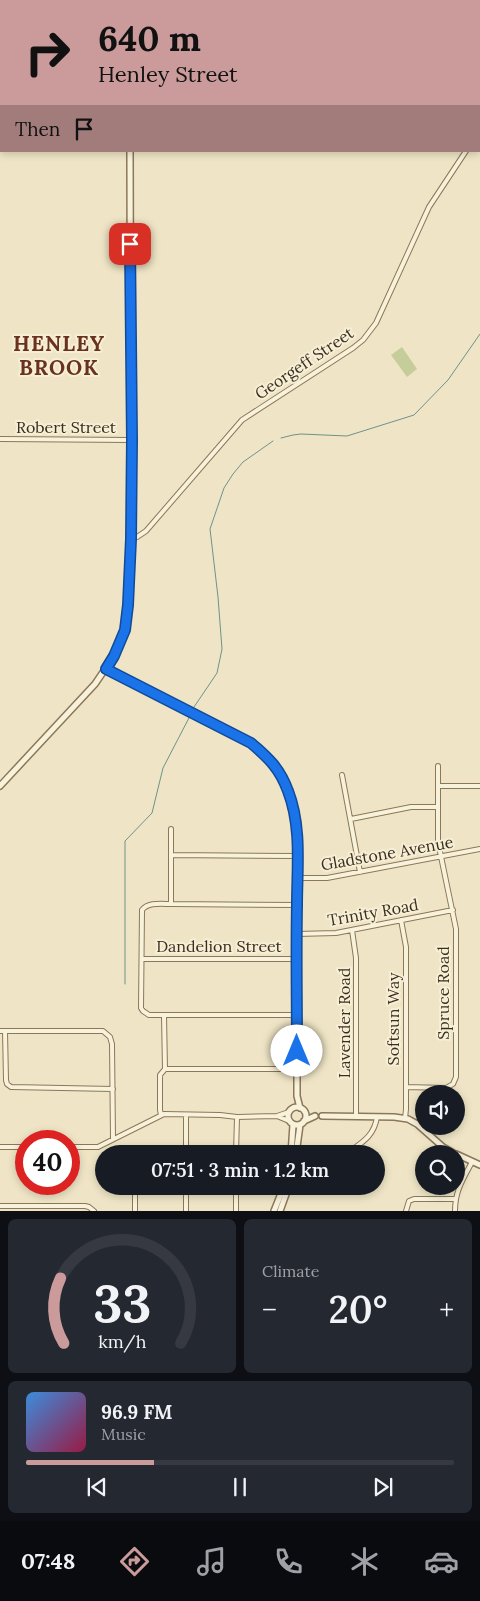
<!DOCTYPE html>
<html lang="en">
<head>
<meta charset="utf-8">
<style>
  :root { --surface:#171b24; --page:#242831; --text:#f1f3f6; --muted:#9ea1a6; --line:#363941; --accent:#ca9b9a }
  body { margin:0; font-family:Lora,serif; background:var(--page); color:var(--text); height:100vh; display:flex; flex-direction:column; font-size:19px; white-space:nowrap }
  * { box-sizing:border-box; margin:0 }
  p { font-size:16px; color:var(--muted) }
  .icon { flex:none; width:28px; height:28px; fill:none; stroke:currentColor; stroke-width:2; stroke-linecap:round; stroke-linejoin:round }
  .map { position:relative; height:1211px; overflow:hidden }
  .side { display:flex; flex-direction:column; gap:8px; padding:8px; background:#0d0f14; flex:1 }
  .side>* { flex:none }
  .top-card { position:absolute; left:0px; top:0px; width:480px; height:152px; box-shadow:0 2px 8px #0003; background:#ca9b9a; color:#111; overflow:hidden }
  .controls { position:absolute; left:415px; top:1085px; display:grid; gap:10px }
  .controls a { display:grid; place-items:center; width:50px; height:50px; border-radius:50%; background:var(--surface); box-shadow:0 2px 8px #0003; font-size:25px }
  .speed { position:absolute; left:15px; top:1130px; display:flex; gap:10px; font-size:25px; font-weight:700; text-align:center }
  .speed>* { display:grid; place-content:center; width:65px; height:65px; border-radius:50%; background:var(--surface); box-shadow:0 2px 8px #0003; line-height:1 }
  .speed .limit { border:8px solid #d22; background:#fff; color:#111 }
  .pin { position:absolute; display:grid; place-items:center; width:42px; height:42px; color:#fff; margin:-21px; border-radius:10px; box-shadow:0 2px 8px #0006 }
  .me { position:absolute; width:55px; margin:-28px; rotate:0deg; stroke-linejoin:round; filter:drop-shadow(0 0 4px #0008) }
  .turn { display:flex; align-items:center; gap:18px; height:105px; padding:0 15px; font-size:22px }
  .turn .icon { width:65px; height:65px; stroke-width:2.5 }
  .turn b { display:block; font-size:35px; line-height:42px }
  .then { display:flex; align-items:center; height:48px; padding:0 15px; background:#0003; gap:10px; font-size:19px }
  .big { font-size:38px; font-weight:600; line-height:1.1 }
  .side .widget { flex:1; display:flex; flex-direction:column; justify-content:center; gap:8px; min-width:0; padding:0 18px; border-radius:8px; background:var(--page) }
  .side .dial { align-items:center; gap:0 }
  .dial svg { height:130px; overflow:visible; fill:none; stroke:var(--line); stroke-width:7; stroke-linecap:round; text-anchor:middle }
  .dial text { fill:var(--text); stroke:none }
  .song { display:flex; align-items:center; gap:15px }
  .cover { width:60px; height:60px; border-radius:8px; background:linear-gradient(135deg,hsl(210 70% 55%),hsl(340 70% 35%)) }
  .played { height:5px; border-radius:2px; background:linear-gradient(90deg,var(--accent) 30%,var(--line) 30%) }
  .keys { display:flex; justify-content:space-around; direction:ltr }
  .heat { display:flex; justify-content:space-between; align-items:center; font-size:28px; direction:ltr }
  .side .tiles { flex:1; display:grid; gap:8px; grid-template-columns:1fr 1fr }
  .widget:last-child { grid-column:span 2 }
  .trip { position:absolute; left:95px; top:1145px; width:290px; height:50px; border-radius:25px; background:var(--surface); box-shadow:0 2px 8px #0003; font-weight:600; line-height:50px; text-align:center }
  .tabs { display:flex; height:80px; justify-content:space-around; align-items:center; background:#090b0e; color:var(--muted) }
  .tabs .icon { width:35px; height:35px }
  .tabs .active { color:var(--accent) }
  .tabs b { font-size:22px; color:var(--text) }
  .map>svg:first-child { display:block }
  .green { fill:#c5ce9a }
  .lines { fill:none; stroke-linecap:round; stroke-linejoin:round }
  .stream { stroke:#6e928b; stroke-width:1 }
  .minor-casing { stroke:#8b775b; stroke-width:6 }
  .tertiary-casing { stroke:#8b775b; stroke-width:8 }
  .minor { stroke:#f9f2da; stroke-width:4 }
  .tertiary { stroke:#f9f2da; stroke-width:5 }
  .route-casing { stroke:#114b97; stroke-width:12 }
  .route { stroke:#1a73e8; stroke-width:9 }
  .labels { text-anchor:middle; stroke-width:4; stroke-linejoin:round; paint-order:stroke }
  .street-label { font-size:16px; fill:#3b2e1f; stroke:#f6efd6 }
  .district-label { font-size:21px; font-weight:bold; letter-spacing:1px; fill:#69321e; stroke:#f6efd6 }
</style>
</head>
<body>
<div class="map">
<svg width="480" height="1211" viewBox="0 0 480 1211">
  <rect width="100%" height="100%" fill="#efe5c6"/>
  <path class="green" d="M 402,347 L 417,369 L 407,377 L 391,355 Z"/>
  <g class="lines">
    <path class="stream" d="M 281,438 L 293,435 L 301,434 L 347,436 L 414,415 L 448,380 L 480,334
      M 192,710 L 217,673 L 222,649 L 218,597 L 210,529 L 224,488 L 233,474 L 243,462 L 273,441
      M 125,984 L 125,841 L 152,813 L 163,768 L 191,714"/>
    <defs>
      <path id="minor" d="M 479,132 L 480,130
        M 0,439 L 132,440
        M 131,539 L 137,537 L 146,531 L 242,420 L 353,348 L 363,340 L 376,323 L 429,207 L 466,151
        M 342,775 L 360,872
        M 438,786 L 480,786
        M 351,819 L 411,807 L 437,807
        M 171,855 L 297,856
        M 298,878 L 327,878 L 480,849
        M 171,904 L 171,829
        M 297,905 L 171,904 C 161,904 148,902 142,910 L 141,1008 L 143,1011 L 149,1015 L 297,1015
        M 401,920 L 406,947 L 406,1109 L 405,1119
        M 352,930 L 356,958 L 356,1116
        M 297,934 L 336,933 L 453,910
        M 142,959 L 297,959
        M 164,1015 L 165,1069
        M 0,1031 L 103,1031 L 110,1037 L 112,1044 L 113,1139
        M 5,1031 L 6,1080 L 7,1084 L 11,1087 L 113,1089
        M 165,1069 L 297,1069
        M 406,1087 L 446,1088 L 453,1084 L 456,1077 L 456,929 L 438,842 L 438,766
        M 161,1115 L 160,1110 L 160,1075 L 165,1069
        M 277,1116 L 289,1121
        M 0,1147 L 26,1147
        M 69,1147 L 98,1147 L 164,1114 L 220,1115 L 237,1117 L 277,1116 L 289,1112
        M 186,1154 L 186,1115
        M 236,1154 L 237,1117
        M 346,1154 C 361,1143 374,1137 377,1117
        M 135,1186 L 135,1211
        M 236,1186 L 236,1211
        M 0,1206 L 85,1206 L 89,1207 L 94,1211
        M 186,1211 L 186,1186
        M 406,1211 L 409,1201 L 414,1199 L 455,1199
        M 455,1211 C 455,1191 463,1179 472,1162"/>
      <path id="tertiary" d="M 133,1 L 133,0
        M 106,669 L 251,743 C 257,748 264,753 269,758 C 290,781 296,813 297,842 L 297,1096 L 300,1108
        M 0,786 L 95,684 L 114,656 L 125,630 L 128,605 L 131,539 L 130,151
        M288 1116a9 9 0 1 1 18 0a9 9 0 1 1-18 0Z
        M 322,1116 L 394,1117 L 408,1119 L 417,1124 L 443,1147 L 455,1154
        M 304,1121 L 315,1116
        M 291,1154 L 293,1125
        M 296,1154 L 300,1125
        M 456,1154 L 480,1165
        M 274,1211 L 284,1186
        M 280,1211 L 289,1186"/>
    </defs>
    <use href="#minor" class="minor-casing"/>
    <use href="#tertiary" class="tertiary-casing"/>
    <use href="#minor" class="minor"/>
    <use href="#tertiary" class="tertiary"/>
  </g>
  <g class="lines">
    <defs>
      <path id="route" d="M 130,244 L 132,440 L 131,539 L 128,605 L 125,630 L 114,656 L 106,669 L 251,743 C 269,758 280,769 288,791 C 302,827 297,868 297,905 C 296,954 297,1002 297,1051"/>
    </defs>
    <use href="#route" class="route-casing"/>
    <use href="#route" class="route"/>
  </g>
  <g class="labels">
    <g class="street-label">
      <text transform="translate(304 363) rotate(-34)" y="6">Georgeff Street</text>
      <text x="66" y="433">Robert Street</text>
      <text transform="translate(387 853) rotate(-10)" y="6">Gladstone Avenue</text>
      <text transform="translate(373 912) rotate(-10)" y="6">Trinity Road</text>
      <text x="219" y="952">Dandelion Street</text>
      <text transform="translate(443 993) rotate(-90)" y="6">Spruce Road</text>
      <text transform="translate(393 1019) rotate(-90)" y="6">Softsun Way</text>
      <text transform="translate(344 1023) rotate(-90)" y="6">Lavender Road</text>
    </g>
    <g class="district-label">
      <text x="59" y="351">HENLEY<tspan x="59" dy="24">BROOK</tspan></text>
    </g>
  </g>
</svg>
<div class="controls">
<a><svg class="icon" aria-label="sound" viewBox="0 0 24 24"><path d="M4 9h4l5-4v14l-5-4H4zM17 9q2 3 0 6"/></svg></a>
<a><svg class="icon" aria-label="search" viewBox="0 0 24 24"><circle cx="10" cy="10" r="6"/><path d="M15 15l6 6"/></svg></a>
</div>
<div class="speed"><div class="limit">40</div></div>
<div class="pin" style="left:130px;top:244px;background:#d93025"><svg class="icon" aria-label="arrive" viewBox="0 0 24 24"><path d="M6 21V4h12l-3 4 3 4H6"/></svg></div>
<svg class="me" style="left:297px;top:1051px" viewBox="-20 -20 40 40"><circle r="19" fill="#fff"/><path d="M0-13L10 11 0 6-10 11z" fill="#1a73e8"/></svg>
<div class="trip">07:51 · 3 min · 1.2 km</div>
<div class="top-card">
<div class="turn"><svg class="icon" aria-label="right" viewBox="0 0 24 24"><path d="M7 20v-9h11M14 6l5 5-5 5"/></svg><div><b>640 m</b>Henley Street</div></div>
<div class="then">Then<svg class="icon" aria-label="arrive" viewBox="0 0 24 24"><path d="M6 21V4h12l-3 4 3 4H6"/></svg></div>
</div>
</div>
<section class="side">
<div class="tiles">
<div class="widget dial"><svg viewBox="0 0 100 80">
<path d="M14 69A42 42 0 1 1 86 69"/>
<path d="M14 69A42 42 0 0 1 12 29" stroke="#ca9b9a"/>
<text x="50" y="56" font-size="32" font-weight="700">33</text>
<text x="50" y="72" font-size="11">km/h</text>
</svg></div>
<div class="widget"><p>Climate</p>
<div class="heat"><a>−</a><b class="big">20°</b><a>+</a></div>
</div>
<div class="widget">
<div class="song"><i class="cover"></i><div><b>96.9 FM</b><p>Music</p></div></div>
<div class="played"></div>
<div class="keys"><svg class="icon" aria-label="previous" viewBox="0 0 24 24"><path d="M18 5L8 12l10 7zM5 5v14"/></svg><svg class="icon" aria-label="pause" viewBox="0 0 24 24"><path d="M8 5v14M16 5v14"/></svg><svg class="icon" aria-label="next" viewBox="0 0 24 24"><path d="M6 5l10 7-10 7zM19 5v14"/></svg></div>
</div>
</div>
</section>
<nav class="tabs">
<b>07:48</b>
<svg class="icon active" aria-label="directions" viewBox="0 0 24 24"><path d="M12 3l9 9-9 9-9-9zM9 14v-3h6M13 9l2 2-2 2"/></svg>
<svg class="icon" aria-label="music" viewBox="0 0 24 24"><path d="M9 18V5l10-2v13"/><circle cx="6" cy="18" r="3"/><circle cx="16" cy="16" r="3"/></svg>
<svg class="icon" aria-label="phone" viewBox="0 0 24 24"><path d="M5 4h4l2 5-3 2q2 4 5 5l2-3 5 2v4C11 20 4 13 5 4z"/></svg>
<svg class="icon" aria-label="climate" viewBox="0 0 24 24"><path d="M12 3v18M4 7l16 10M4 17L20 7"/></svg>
<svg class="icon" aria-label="car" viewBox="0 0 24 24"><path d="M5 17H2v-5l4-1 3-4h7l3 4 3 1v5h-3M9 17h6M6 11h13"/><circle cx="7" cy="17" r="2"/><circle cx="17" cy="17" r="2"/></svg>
</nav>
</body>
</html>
